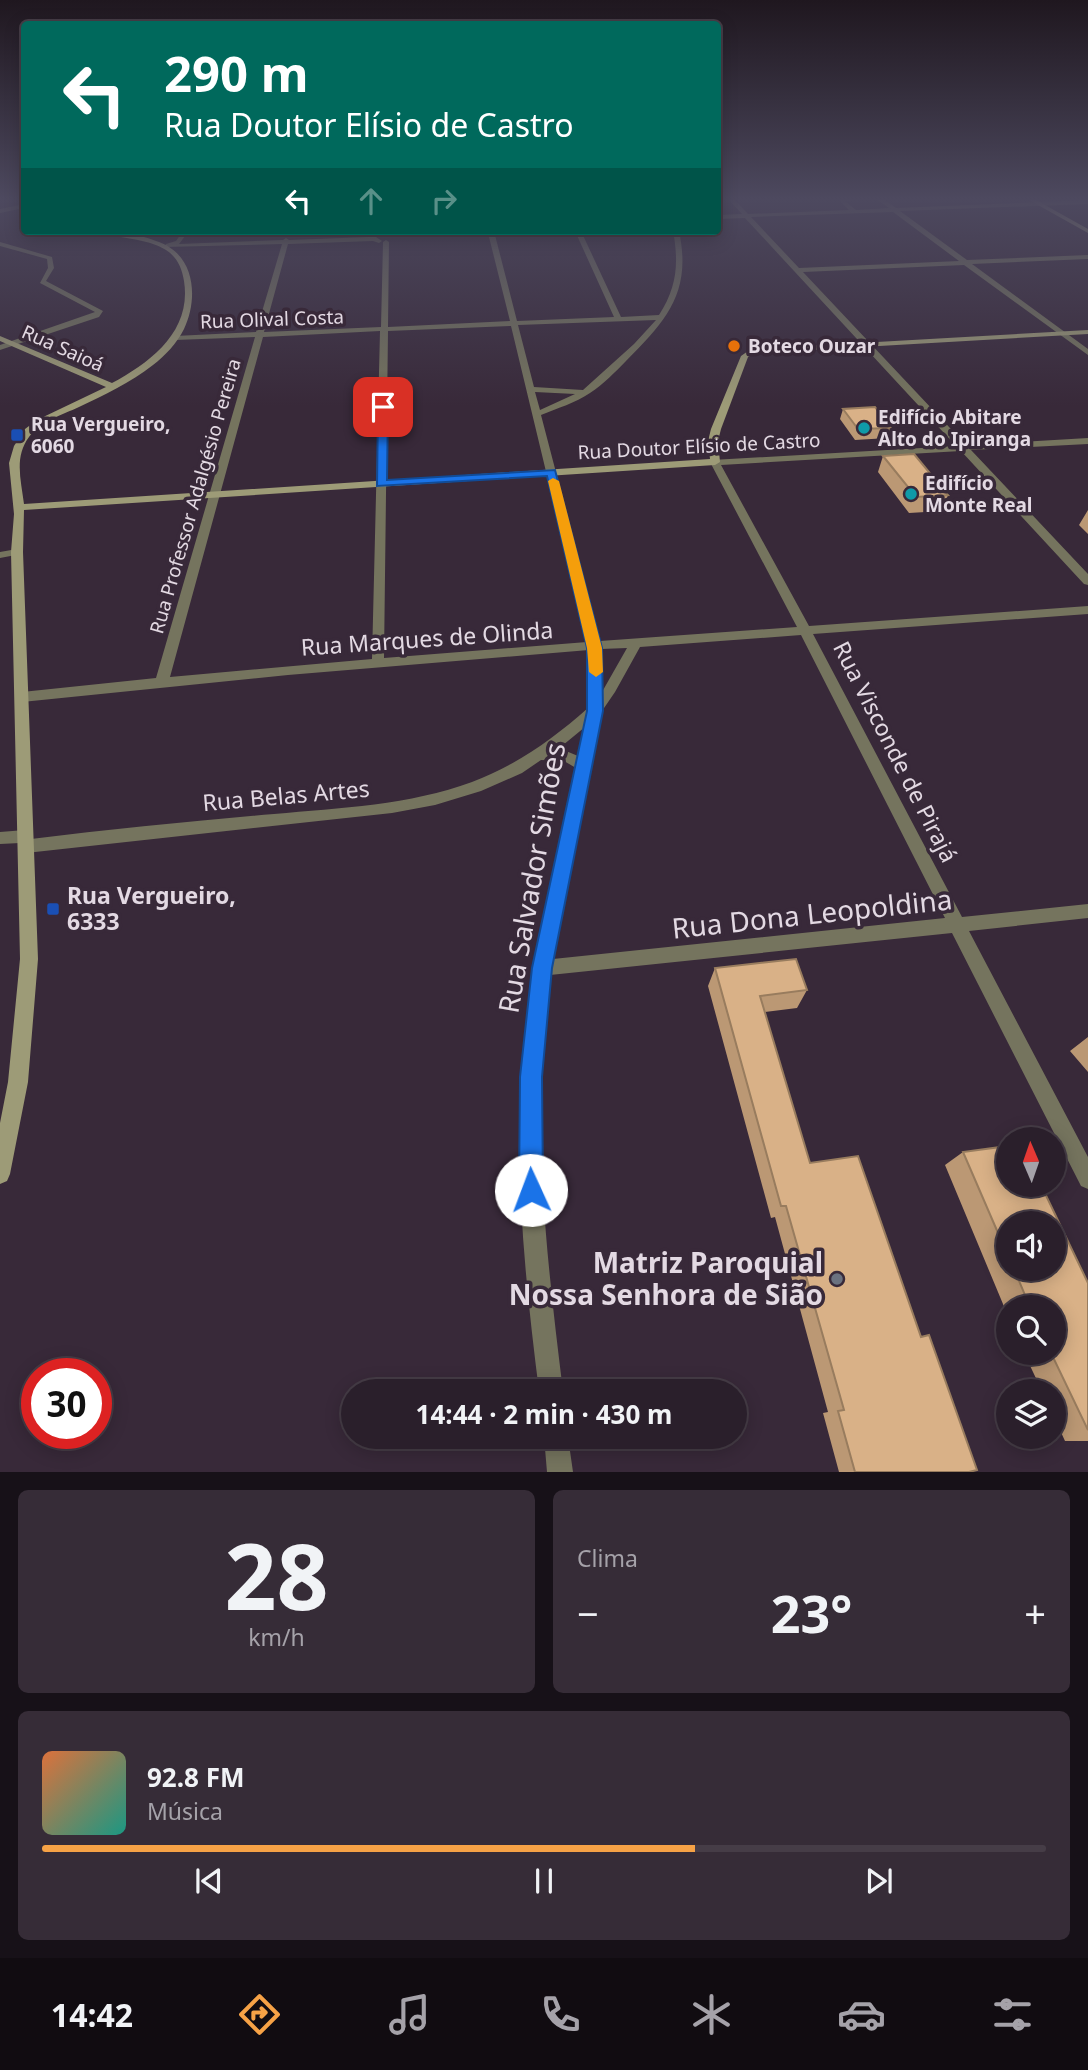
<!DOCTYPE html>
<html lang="pt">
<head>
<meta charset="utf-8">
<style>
  :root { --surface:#2a1f2b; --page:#362c37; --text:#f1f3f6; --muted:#a5a2a9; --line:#463d47; --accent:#f6a246 }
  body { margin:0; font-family:"Noto Sans",sans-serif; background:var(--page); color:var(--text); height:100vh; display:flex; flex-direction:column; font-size:26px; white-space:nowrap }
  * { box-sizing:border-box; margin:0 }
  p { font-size:23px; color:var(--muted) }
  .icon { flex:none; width:38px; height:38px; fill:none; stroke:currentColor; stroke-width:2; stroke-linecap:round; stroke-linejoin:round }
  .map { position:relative; height:1472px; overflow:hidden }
  .drawer { display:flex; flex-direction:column; gap:18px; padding:18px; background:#171118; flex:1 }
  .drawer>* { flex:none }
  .hud { position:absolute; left:21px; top:21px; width:700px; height:214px; border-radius:7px; box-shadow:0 4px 18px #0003,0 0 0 2px var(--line); background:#00695c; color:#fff; overflow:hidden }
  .needle { width:46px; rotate:358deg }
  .controls { position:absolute; left:996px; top:1127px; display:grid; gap:14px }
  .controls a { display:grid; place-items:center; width:70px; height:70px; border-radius:50%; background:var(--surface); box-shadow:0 4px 18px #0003,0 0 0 2px var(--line); font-size:35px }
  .speed { position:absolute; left:21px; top:1358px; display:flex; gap:14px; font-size:35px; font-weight:700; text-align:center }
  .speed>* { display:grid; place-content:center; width:91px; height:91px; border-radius:50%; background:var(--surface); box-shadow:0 4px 18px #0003,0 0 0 2px var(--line); line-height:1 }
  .speed .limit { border:10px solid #d22; background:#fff; color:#111 }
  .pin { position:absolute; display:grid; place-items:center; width:60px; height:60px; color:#fff; margin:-30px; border-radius:14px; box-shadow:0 4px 10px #0006 }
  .me { position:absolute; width:77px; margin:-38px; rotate:358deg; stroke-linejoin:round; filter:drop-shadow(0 0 5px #0008) }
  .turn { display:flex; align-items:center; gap:24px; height:147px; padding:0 28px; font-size:32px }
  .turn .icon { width:91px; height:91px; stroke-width:2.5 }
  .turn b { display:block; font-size:49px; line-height:60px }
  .lanes { display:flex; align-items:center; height:66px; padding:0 28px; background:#0003; justify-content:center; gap:35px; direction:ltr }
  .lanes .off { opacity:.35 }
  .big { font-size:52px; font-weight:700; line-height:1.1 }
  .drawer .tile { flex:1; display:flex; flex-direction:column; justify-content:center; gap:10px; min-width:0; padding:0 24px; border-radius:10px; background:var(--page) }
  .drawer .dial { align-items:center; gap:0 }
  .dial b { font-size:91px; line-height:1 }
  .song { display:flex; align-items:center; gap:21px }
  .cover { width:84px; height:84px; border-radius:10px; background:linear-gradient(135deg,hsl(20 70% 55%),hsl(170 70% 35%)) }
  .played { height:7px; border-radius:4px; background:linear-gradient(90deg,var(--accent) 65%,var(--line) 65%) }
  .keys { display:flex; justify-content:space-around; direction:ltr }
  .heat { display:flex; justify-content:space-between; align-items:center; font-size:38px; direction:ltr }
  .drawer .tiles { flex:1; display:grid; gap:18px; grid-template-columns:1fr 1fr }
  .tile:last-child { grid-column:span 2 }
  .trip { position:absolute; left:341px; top:1379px; width:406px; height:70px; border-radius:35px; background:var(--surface); box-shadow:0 4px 18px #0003,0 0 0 2px var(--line); font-weight:700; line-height:70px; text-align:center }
  .dock { display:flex; height:112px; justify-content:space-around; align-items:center; background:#110c11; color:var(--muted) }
  .dock .icon { width:49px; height:49px }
  .dock .current { color:var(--accent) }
  .dock b { font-size:32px; color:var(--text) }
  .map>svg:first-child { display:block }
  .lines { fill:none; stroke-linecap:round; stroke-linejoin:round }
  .street { fill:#75745e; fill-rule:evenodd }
  .secondary { fill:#9d9b77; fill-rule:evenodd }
  .wall { fill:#bb9874; fill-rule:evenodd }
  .building { fill:#d9b187; stroke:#987c5e; stroke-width:2 }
  .route { fill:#1a73e8; stroke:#114b97; stroke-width:2 }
  .slow { fill:#f59e0b }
  .food-dot { fill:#e8710a; stroke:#382939; stroke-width:2.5 }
  .culture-dot { fill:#0f9aa8; stroke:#382939; stroke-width:2.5 }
  .transit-dot { fill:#1a4fb4; stroke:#382939; stroke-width:2.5 }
  .worship-dot { fill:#6b7280; stroke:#382939; stroke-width:2.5 }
  .labels { text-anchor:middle; stroke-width:7; stroke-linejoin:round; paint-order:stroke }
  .far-street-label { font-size:19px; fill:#e3d9e3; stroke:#382939 }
  .far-poi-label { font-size:19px; font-weight:bold; fill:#e3d9e3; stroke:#382939; text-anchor:start }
  .street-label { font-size:23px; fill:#e3d9e3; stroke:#382939 }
  .poi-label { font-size:23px; font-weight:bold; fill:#e3d9e3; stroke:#382939; text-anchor:start }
  .near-street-label { font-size:28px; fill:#e3d9e3; stroke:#382939 }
  .near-poi-label { font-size:28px; font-weight:bold; fill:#e3d9e3; stroke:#382939; text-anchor:end }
</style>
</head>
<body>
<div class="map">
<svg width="1088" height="1472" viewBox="0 0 1088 1472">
  <rect width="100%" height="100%" fill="#382939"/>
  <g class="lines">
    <path class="street" d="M 729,200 L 735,200 L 748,214 L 849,210 L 839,200 L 853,200 L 846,202 L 856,210 L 889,208 L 878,200 L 885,200 L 896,208 L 1088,200 L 1088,204 L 900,211 L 967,260 L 1088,255 L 1088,259 L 972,264 L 1088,349 L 1088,355 L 964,265 L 803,272 L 966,445 L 1088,438 L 1088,444 L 971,450 L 1088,574 L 1088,585 L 1084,584 L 961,451 L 721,465 L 809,626 L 1088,606 L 1088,614 L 813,634 L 962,917 L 1088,904 L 1088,918 L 969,931 L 1088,1157 L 1088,1189 L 1081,1186 L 952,933 L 550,975 C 530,1115 546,1253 563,1391 L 539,1391 C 526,1288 515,1182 521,1077 C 528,972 552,871 576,768 L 564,761 L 541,760 L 522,773 L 481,791 L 435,805 L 392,813 L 26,853 L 20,851 L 18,846 L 20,843 L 0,844 L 0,832 L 25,830 L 31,831 L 31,839 C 112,829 193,821 274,814 C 340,808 410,805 472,782 C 517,765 553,739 588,708 L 589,650 L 288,675 L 22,702 L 15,697 L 22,692 L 156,678 L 255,337 L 175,340 L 171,338 L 175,336 L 256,332 L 282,244 L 165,247 L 166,244 L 176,241 L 183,231 L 189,231 L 179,244 L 283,240 L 286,238 L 289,240 L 368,237 L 381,231 L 389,231 L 376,237 L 382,241 L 379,243 L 373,241 L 288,244 L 264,332 L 381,327 L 383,242 L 386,240 L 389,242 L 388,327 L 510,321 L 488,233 L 405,237 L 402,235 L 452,231 L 494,231 L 517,321 L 614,317 L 575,231 L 581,231 L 621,317 L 659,315 C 677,287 679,263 673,231 L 679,231 C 692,292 667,320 626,361 C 615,372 604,384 590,393 C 575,403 558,408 541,415 L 600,641 L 797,627 L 710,462 L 712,460 L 956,446 L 745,218 L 718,219 L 718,215 L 742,214 ZM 893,212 L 959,261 L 799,268 L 751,217 ZM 656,320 L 634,344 L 583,390 L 534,387 L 518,325 ZM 511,326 L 587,642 L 384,658 L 388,331 ZM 380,331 L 372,659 L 170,677 L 263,337 ZM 535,392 L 575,394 L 540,410 ZM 801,635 L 945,918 L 553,959 L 602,711 L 615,692 L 640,647 ZM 627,648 L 602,692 L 601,649 ZM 585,727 L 578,756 L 566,751 L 557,750 Z
      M 24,204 L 24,208 L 0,213 L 0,209 Z
      M 0,242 L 52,257 L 54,268 L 46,281 L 103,311 L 99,317 L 0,350 L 0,345 L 95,312 L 40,283 L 48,268 L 47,259 L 0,246 Z
      M 17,549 L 21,550 L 21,554 L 0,558 L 0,552 Z
      M 544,1437 L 568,1437 L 573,1472 L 547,1472 Z"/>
    <path class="secondary" d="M 1029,200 L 1036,200 L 1088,229 L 1088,233 Z
      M 99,231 C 118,231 138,234 156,241 C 195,253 199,297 184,329 C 177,343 165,356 153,365 C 130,383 104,395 79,407 C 62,415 41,421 29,437 C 14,457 21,480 24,504 L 710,459 L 708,441 L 711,429 L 741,356 L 751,349 L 1088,330 L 1088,334 L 756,353 L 748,357 L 721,429 L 718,441 L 720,462 L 715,465 L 24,510 L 23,552 L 38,959 L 28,1082 L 10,1174 L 7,1181 L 0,1184 L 0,1123 L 8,1082 L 20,959 L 11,552 L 14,514 L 9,463 L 14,446 L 25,429 L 37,420 L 106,387 L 0,341 L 0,336 L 112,383 C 151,362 192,331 184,281 C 182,268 177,257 166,250 C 145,237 120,240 99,231 Z"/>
  </g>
  <path class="wall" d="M 843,409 L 891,428 L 888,438 L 855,440 L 840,419 Z
    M 883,456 L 948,495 L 942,511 L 909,513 L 878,472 Z
    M 1088,510 L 1088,534 L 1079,525 Z
    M 715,968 L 807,990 L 797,1008 L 765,1012 L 810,1163 L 921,1337 L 969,1472 L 839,1472 L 823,1413 L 828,1412 L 775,1217 L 771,1218 L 708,986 Z
    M 1088,1037 L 1088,1072 L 1070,1051 Z
    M 963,1152 L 1088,1283 L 1088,1441 L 1065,1441 L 1054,1417 L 1054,1391 L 1042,1391 L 1024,1353 L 1054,1353 L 1054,1307 L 1008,1307 L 1008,1316 L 945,1165 ZM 1008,1223 L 1054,1269 L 1008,1269 Z"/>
  <path class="building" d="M 875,407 L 891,428 L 858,429 L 843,409 Z
    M 914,454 L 948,495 L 916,497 L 883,456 Z
    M 796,959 L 807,990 L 760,996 L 810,1163 L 858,1156 L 921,1337 L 929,1335 L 977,1470 L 969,1472 L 855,1472 L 838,1411 L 844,1410 L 786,1206 L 781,1206 L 715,968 Z
    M 1008,1146 L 1008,1185 L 1041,1185 L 1088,1283 L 1088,1430 L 1051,1353 L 1054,1353 L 1054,1307 L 1030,1307 L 1014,1269 L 1054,1269 L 1054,1223 L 1008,1223 L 1008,1256 L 963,1152 Z"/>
  <linearGradient id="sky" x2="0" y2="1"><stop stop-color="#1f171f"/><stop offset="0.49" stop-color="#4d495f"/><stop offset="1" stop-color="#4d495f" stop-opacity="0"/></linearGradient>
  <rect width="1088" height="406" fill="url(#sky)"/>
  <path class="route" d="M 383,404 L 388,407 L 387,480 L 555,470 L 602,648 L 603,711 L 552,968 L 542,1077 L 543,1190 L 539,1198 L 531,1202 L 522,1198 L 519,1190 L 520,1077 L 532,968 L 587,711 L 587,648 L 547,476 L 377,486 L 378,407 Z"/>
  <path class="slow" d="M 553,478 L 559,481 L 602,648 L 603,672 L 596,677 L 589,672 L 587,648 L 548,481 Z"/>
  <circle class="food-dot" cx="734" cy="346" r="7"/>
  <g class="culture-dot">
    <circle cx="864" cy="428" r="7"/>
    <circle cx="911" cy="494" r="7"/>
  </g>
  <g class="transit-dot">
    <rect x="10" y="428" width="14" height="14" rx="3.5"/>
    <rect x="46" y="902" width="14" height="14" rx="3.5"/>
  </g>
  <circle class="worship-dot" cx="837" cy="1279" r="7"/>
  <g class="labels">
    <g class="far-street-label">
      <text transform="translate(272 319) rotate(-2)" y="7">Rua Olival Costa</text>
      <text transform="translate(63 348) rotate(24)" y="7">Rua Saioá</text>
      <text transform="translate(699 446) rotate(-3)" y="7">Rua Doutor Elísio de Castro</text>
      <text transform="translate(195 496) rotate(-74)" y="7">Rua Professor Adalgésio Pereira</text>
    </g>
    <g class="far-poi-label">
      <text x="748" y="353">Boteco Ouzar</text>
      <text x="878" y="424">Edifício Abitare<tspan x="878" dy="22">Alto do Ipiranga</tspan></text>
      <text x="31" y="431">Rua Vergueiro,<tspan x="31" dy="22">6060</tspan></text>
      <text x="925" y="490">Edifício<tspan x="925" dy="22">Monte Real</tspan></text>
    </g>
    <g class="street-label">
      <text transform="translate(427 639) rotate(-4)" y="8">Rua Marques de Olinda</text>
      <text transform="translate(895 752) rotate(63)" y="8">Rua Visconde de Pirajá</text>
      <text transform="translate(286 796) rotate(-5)" y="8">Rua Belas Artes</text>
    </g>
    <g class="poi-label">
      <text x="67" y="904">Rua Vergueiro,<tspan x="67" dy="26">6333</tspan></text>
    </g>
    <g class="near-street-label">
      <text transform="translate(532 878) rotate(-80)" y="10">Rua Salvador Simões</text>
      <text transform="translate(812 914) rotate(-6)" y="10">Rua Dona Leopoldina</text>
    </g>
    <g class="near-poi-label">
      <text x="823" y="1273">Matriz Paroquial<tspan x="823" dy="32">Nossa Senhora de Sião</tspan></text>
    </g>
  </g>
</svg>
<div class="controls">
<a><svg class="needle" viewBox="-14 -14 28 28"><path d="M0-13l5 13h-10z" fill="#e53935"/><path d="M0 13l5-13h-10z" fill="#a5a2a9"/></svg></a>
<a><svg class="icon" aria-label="sound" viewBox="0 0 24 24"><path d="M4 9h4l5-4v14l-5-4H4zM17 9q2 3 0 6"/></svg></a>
<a><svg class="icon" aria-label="search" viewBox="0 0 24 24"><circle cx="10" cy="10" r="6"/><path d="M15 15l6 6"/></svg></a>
<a><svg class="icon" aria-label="layers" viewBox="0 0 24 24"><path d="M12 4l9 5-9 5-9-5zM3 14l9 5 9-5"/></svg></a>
</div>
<div class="speed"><div class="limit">30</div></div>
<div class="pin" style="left:383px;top:407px;background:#d93025"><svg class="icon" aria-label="arrive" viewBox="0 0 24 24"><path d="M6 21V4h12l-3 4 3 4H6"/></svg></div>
<svg class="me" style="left:531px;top:1190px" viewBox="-20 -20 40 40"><circle r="19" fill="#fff"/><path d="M0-13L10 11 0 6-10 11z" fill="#1a73e8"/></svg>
<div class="trip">14:44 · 2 min · 430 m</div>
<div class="hud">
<div class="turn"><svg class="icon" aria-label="left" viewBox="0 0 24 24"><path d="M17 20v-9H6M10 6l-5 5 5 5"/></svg><div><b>290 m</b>Rua Doutor Elísio de Castro</div></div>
<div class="lanes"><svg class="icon" aria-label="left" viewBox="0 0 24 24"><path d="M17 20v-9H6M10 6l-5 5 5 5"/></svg><svg class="icon off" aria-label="ahead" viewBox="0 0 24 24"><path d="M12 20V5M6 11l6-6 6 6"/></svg><svg class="icon off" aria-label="right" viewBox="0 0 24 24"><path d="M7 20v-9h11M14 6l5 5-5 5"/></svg></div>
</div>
</div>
<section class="drawer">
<div class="tiles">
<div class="tile dial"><b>28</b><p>km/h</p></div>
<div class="tile"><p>Clima</p>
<div class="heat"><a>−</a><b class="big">23°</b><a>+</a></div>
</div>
<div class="tile">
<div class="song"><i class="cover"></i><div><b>92.8 FM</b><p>Música</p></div></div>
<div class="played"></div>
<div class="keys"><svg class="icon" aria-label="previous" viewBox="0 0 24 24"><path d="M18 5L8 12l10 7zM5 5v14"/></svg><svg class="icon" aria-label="pause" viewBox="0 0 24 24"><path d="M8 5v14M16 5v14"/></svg><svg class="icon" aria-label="next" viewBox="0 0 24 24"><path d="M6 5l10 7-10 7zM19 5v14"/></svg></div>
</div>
</div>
</section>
<nav class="dock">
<b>14:42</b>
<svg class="icon current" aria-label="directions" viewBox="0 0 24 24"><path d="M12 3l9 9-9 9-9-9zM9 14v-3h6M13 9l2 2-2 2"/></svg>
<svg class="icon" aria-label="music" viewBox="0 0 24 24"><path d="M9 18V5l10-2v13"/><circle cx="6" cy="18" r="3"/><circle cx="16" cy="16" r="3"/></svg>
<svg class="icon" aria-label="phone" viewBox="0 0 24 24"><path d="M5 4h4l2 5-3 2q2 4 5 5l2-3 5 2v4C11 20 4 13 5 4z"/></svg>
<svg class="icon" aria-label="climate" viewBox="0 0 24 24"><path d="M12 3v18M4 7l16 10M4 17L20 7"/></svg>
<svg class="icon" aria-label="car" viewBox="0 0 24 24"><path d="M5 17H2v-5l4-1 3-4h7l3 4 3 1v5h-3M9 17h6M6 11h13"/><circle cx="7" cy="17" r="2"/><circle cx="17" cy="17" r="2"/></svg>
<svg class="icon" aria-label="filters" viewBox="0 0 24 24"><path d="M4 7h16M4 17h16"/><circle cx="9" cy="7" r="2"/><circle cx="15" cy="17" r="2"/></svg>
</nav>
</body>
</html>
